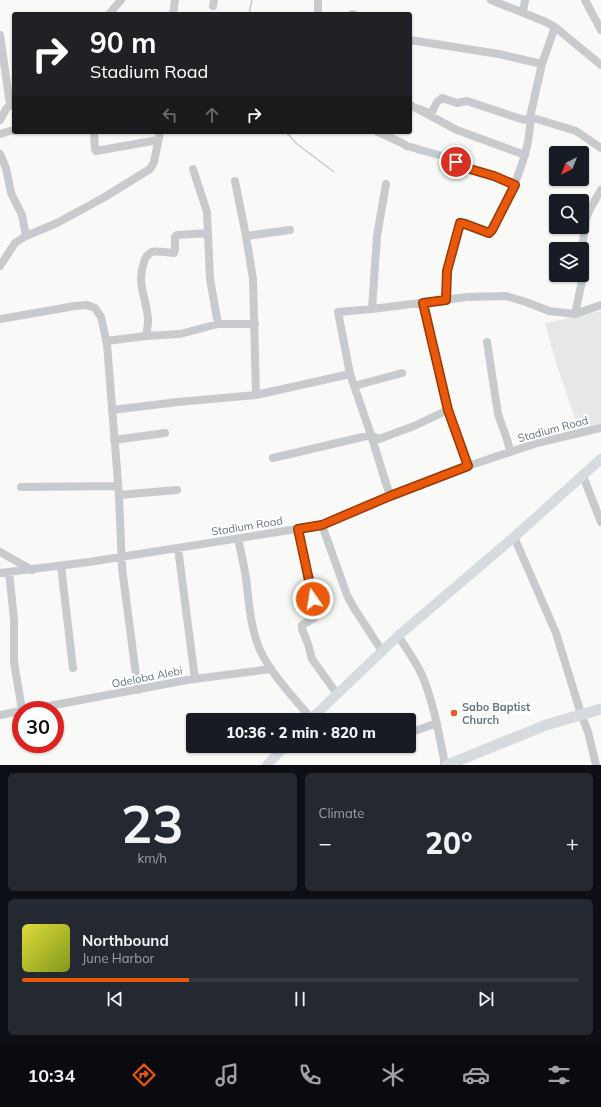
<!DOCTYPE html>
<html lang="en">
<head>
<meta charset="utf-8">
<style>
  :root { --surface:#171b24; --page:#242831; --text:#f1f3f6; --muted:#9ea1a6; --line:#363941; --accent:#ea580c }
  body { margin:0; font-family:Mulish,sans-serif; background:var(--page); color:var(--text); height:100vh; display:flex; flex-direction:column; font-size:15px; white-space:nowrap }
  * { box-sizing:border-box; margin:0 }
  p { font-size:13px; color:var(--muted) }
  .icon { flex:none; width:22px; height:22px; fill:none; stroke:currentColor; stroke-width:2; stroke-linecap:round; stroke-linejoin:round }
  .map { position:relative; height:765px; overflow:hidden }
  .drawer { display:flex; flex-direction:column; gap:8px; padding:8px; background:#0d0f14; flex:1 }
  .drawer>* { flex:none }
  .guide { position:absolute; left:12px; top:12px; width:400px; height:122px; border-radius:4px; box-shadow:0 1px 3px #0004; background:#202124; color:#fff; overflow:hidden }
  .needle { width:26px; rotate:222deg }
  .tools { position:absolute; left:549px; top:146px; display:grid; gap:8px }
  .tools a { display:grid; place-items:center; width:40px; height:40px; border-radius:4px; background:var(--surface); box-shadow:0 1px 3px #0004; font-size:20px }
  .speed { position:absolute; left:12px; top:701px; display:flex; gap:8px; font-size:20px; font-weight:700; text-align:center }
  .speed>* { display:grid; place-content:center; width:52px; height:52px; border-radius:50%; background:var(--surface); box-shadow:0 1px 3px #0004; line-height:1 }
  .speed .limit { border:6px solid #d22; background:#fff; color:#111 }
  .pin { position:absolute; display:grid; place-items:center; width:34px; height:34px; color:#fff; margin:-17px; border:2px solid #fff; border-radius:50%; box-shadow:0 1px 4px #0007 }
  .me { position:absolute; width:44px; margin:-22px; rotate:347deg; stroke-linejoin:round; filter:drop-shadow(0 0 3px #0008) }
  .turn { display:flex; align-items:center; gap:14px; height:84px; padding:0 12px; font-size:18px }
  .turn .icon { width:52px; height:52px; stroke-width:2.5 }
  .turn b { display:block; font-size:28px; line-height:34px }
  .lanes { display:flex; align-items:center; height:38px; padding:0 12px; background:#0003; justify-content:center; gap:20px; direction:ltr }
  .lanes .off { opacity:.35 }
  .big { font-size:30px; font-weight:800; line-height:1.1 }
  .drawer .tile { flex:1; display:flex; flex-direction:column; justify-content:center; gap:6px; min-width:0; padding:0 14px; border-radius:6px; background:var(--page) }
  .drawer .dial { align-items:center; gap:0 }
  .dial b { font-size:52px; line-height:1 }
  .song { display:flex; align-items:center; gap:12px }
  .cover { width:48px; height:48px; border-radius:6px; background:linear-gradient(135deg,hsl(60 70% 55%),hsl(70 70% 35%)) }
  .played { height:4px; border-radius:2px; background:linear-gradient(90deg,var(--accent) 30%,var(--line) 30%) }
  .keys { display:flex; justify-content:space-around; direction:ltr }
  .heat { display:flex; justify-content:space-between; align-items:center; font-size:22px; direction:ltr }
  .drawer .tiles { flex:1; display:grid; gap:8px; grid-template-columns:1fr 1fr }
  .tile:last-child { grid-column:span 2 }
  .trip { position:absolute; left:186px; top:713px; width:230px; height:40px; border-radius:4px; background:var(--surface); box-shadow:0 1px 3px #0004; font-weight:800; line-height:40px; text-align:center }
  .tab-bar { display:flex; height:64px; justify-content:space-around; align-items:center; background:#090b0e; color:var(--muted) }
  .tab-bar .icon { width:28px; height:28px }
  .tab-bar .on { color:var(--accent) }
  .tab-bar b { font-size:18px; color:var(--text) }
  .map>svg:first-child { display:block }
  .built { fill:#e7e8e8 }
  .lines { fill:none; stroke-linecap:round; stroke-linejoin:round }
  .stream { stroke:#c2ccd1; stroke-width:1.5 }
  .minor { stroke:#c7cbce; stroke-width:8 }
  .major { stroke:#d6dbdf; stroke-width:10 }
  .highway { stroke:#d6dbdf; stroke-width:11 }
  .route-casing { stroke:#983908; stroke-width:10 }
  .route { stroke:#ea580c; stroke-width:7 }
  .poi-dot { fill:#eb5725; stroke:#fff; stroke-width:1.5 }
  .labels { text-anchor:middle; stroke-width:4; stroke-linejoin:round; paint-order:stroke }
  .street-label { font-size:11px; fill:#637483; stroke:#fff }
  .poi-label { font-size:11px; font-weight:bold; fill:#637483; stroke:#fff; text-anchor:start }
</style>
</head>
<body>
<div class="map">
<svg width="601" height="765" viewBox="0 0 601 765">
  <rect width="100%" height="100%" fill="#f9f9f7"/>
  <path class="built" d="M 601,311 L 601,425 L 579,430 L 556,363 L 545,323 Z"/>
  <g class="lines">
    <path class="stream" d="M 249,14 L 252,0
      M 286,132 L 297,144 L 334,172"/>
    <path class="minor" d="M 318,0 L 318,14
      M 491,0 L 546,22 L 555,27 L 601,65
      M 585,0 L 601,30
      M 213,6 L 214,0
      M 523,12 L 525,0
      M 109,14 L 121,0
      M 173,14 L 175,0
      M 352,14 L 353,14
      M 0,35 L 10,105
      M 410,40 L 499,54 L 542,64
      M 410,105 L 457,130 L 525,155
      M 419,109 L 431,114 L 437,102 L 442,98 L 457,103 L 467,101 L 524,120 L 530,117 L 576,131 L 601,148
      M 0,120 L 6,109 L 13,103
      M 94,132 L 95,149 L 96,151 L 158,140
      M 378,132 L 402,143 L 407,146 L 449,158 L 463,167 L 494,177 L 515,185
      M 0,134 L 14,130
      M 0,154 L 6,168 L 11,193 L 22,215 L 26,236
      M 193,169 L 207,212 L 210,279 L 218,324
      M 235,181 L 246,236 L 253,279 L 256,395
      M 246,236 L 290,230
      M 582,249 L 586,219 L 590,209 L 601,190
      M 0,266 L 15,243 L 26,236 L 57,223 L 103,198 L 150,169 L 154,162 L 160,132
      M 446,299 L 447,271 L 460,229 L 460,223 L 465,224 L 489,233 L 492,231 C 507,202 521,174 528,142 C 529,133 531,126 530,117 L 542,64 L 555,27
      M 423,303 L 448,410 L 468,466
      M 372,309 L 377,236 L 386,184
      M 575,314 L 582,281 L 582,260
      M 0,319 L 75,306 L 87,305 L 95,308 L 101,317 L 107,344 L 119,495 L 122,568 L 138,690
      M 146,336 C 147,331 148,325 148,320 C 147,298 136,285 144,262 C 145,258 148,254 152,252 C 158,250 167,253 174,253 L 175,249 L 175,237 L 177,235 L 208,233
      M 106,341 L 146,336 L 180,334 L 218,324 L 255,324
      M 487,342 L 498,414 C 502,427 508,438 510,452
      M 354,386 L 402,373
      M 112,410 L 178,402 L 256,395 L 350,374
      M 114,440 L 165,433
      M 273,458 L 371,435 L 379,439 L 414,426 L 448,410
      M 583,476 L 601,522
      M 21,487 L 118,486
      M 119,495 L 177,490
      M 390,496 L 371,435 L 350,374 L 338,312 L 372,309 L 467,297 L 506,296 L 526,302 L 549,311 L 575,314 L 601,305
      M 322,525 L 347,595 L 354,608 L 382,651
      M 298,529 L 316,613 L 314,618 L 302,625 L 302,629 L 308,644 L 312,659 L 337,694
      M 514,537 L 556,633 L 581,714 L 588,732 L 596,765
      M 238,539 C 241,552 244,565 246,578 C 249,602 250,627 260,650 C 271,674 294,698 311,718
      M 178,548 L 195,679
      M 0,552 L 32,570
      M 61,566 L 73,668
      M 9,572 L 14,619 L 14,662 L 22,710
      M 0,573 L 89,562 L 322,525 L 390,496 L 468,466 L 537,443 L 601,428
      M 398,636 C 406,648 415,660 421,673 C 433,700 438,730 444,759 L 444,765
      M 28,710 L 187,680 L 271,669
      M 0,715 L 21,711
      M 409,733 L 437,723"/>
    <path class="major" d="M 310,720 L 398,636 L 514,537 L 601,459
      M 267,765 L 285,746"/>
    <path class="highway" d="M 447,765 L 546,725 L 601,709"/>
  </g>
  <g class="lines">
    <defs>
      <path id="route" d="M 313,599 L 298,529 L 322,525 L 390,496 L 468,466 L 448,410 L 423,303 L 446,300 L 447,271 L 460,223 L 465,224 L 489,233 L 492,230 L 515,185 L 494,176 L 463,167 L 456,162"/>
    </defs>
    <use href="#route" class="route-casing"/>
    <use href="#route" class="route"/>
  </g>
  <circle class="poi-dot" cx="454" cy="713" r="4"/>
  <g class="labels">
    <g class="street-label">
      <text transform="translate(553 429) rotate(-15)" y="4">Stadium Road</text>
      <text transform="translate(247 526) rotate(-9)" y="4">Stadium Road</text>
      <text transform="translate(147 677) rotate(-11)" y="4">Odeloba Alebi</text>
    </g>
    <g class="poi-label">
      <text x="462" y="711">Sabo Baptist<tspan x="462" dy="13">Church</tspan></text>
    </g>
  </g>
</svg>
<div class="tools">
<a><svg class="needle" viewBox="-14 -14 28 28"><path d="M0-13l5 13h-10z" fill="#e53935"/><path d="M0 13l5-13h-10z" fill="#9ea1a6"/></svg></a>
<a><svg class="icon" aria-label="search" viewBox="0 0 24 24"><circle cx="10" cy="10" r="6"/><path d="M15 15l6 6"/></svg></a>
<a><svg class="icon" aria-label="layers" viewBox="0 0 24 24"><path d="M12 4l9 5-9 5-9-5zM3 14l9 5 9-5"/></svg></a>
</div>
<div class="speed"><div class="limit">30</div></div>
<div class="pin" style="left:456px;top:162px;background:#d93025"><svg class="icon" aria-label="arrive" viewBox="0 0 24 24"><path d="M6 21V4h12l-3 4 3 4H6"/></svg></div>
<svg class="me" style="left:313px;top:599px" viewBox="-20 -20 40 40"><circle r="17" fill="#ea580c" stroke="#fff" stroke-width="3"/><path d="M0-11L8 9 0 5-8 9z" fill="#fff"/></svg>
<div class="trip">10:36 · 2 min · 820 m</div>
<div class="guide">
<div class="turn"><svg class="icon" aria-label="right" viewBox="0 0 24 24"><path d="M7 20v-9h11M14 6l5 5-5 5"/></svg><div><b>90 m</b>Stadium Road</div></div>
<div class="lanes"><svg class="icon off" aria-label="left" viewBox="0 0 24 24"><path d="M17 20v-9H6M10 6l-5 5 5 5"/></svg><svg class="icon off" aria-label="ahead" viewBox="0 0 24 24"><path d="M12 20V5M6 11l6-6 6 6"/></svg><svg class="icon" aria-label="right" viewBox="0 0 24 24"><path d="M7 20v-9h11M14 6l5 5-5 5"/></svg></div>
</div>
</div>
<section class="drawer">
<div class="tiles">
<div class="tile dial"><b>23</b><p>km/h</p></div>
<div class="tile"><p>Climate</p>
<div class="heat"><a>−</a><b class="big">20°</b><a>+</a></div>
</div>
<div class="tile">
<div class="song"><i class="cover"></i><div><b>Northbound</b><p>June Harbor</p></div></div>
<div class="played"></div>
<div class="keys"><svg class="icon" aria-label="previous" viewBox="0 0 24 24"><path d="M18 5L8 12l10 7zM5 5v14"/></svg><svg class="icon" aria-label="pause" viewBox="0 0 24 24"><path d="M8 5v14M16 5v14"/></svg><svg class="icon" aria-label="next" viewBox="0 0 24 24"><path d="M6 5l10 7-10 7zM19 5v14"/></svg></div>
</div>
</div>
</section>
<nav class="tab-bar">
<b>10:34</b>
<svg class="icon on" aria-label="directions" viewBox="0 0 24 24"><path d="M12 3l9 9-9 9-9-9zM9 14v-3h6M13 9l2 2-2 2"/></svg>
<svg class="icon" aria-label="music" viewBox="0 0 24 24"><path d="M9 18V5l10-2v13"/><circle cx="6" cy="18" r="3"/><circle cx="16" cy="16" r="3"/></svg>
<svg class="icon" aria-label="phone" viewBox="0 0 24 24"><path d="M5 4h4l2 5-3 2q2 4 5 5l2-3 5 2v4C11 20 4 13 5 4z"/></svg>
<svg class="icon" aria-label="climate" viewBox="0 0 24 24"><path d="M12 3v18M4 7l16 10M4 17L20 7"/></svg>
<svg class="icon" aria-label="car" viewBox="0 0 24 24"><path d="M5 17H2v-5l4-1 3-4h7l3 4 3 1v5h-3M9 17h6M6 11h13"/><circle cx="7" cy="17" r="2"/><circle cx="17" cy="17" r="2"/></svg>
<svg class="icon" aria-label="filters" viewBox="0 0 24 24"><path d="M4 7h16M4 17h16"/><circle cx="9" cy="7" r="2"/><circle cx="15" cy="17" r="2"/></svg>
</nav>
</body>
</html>
